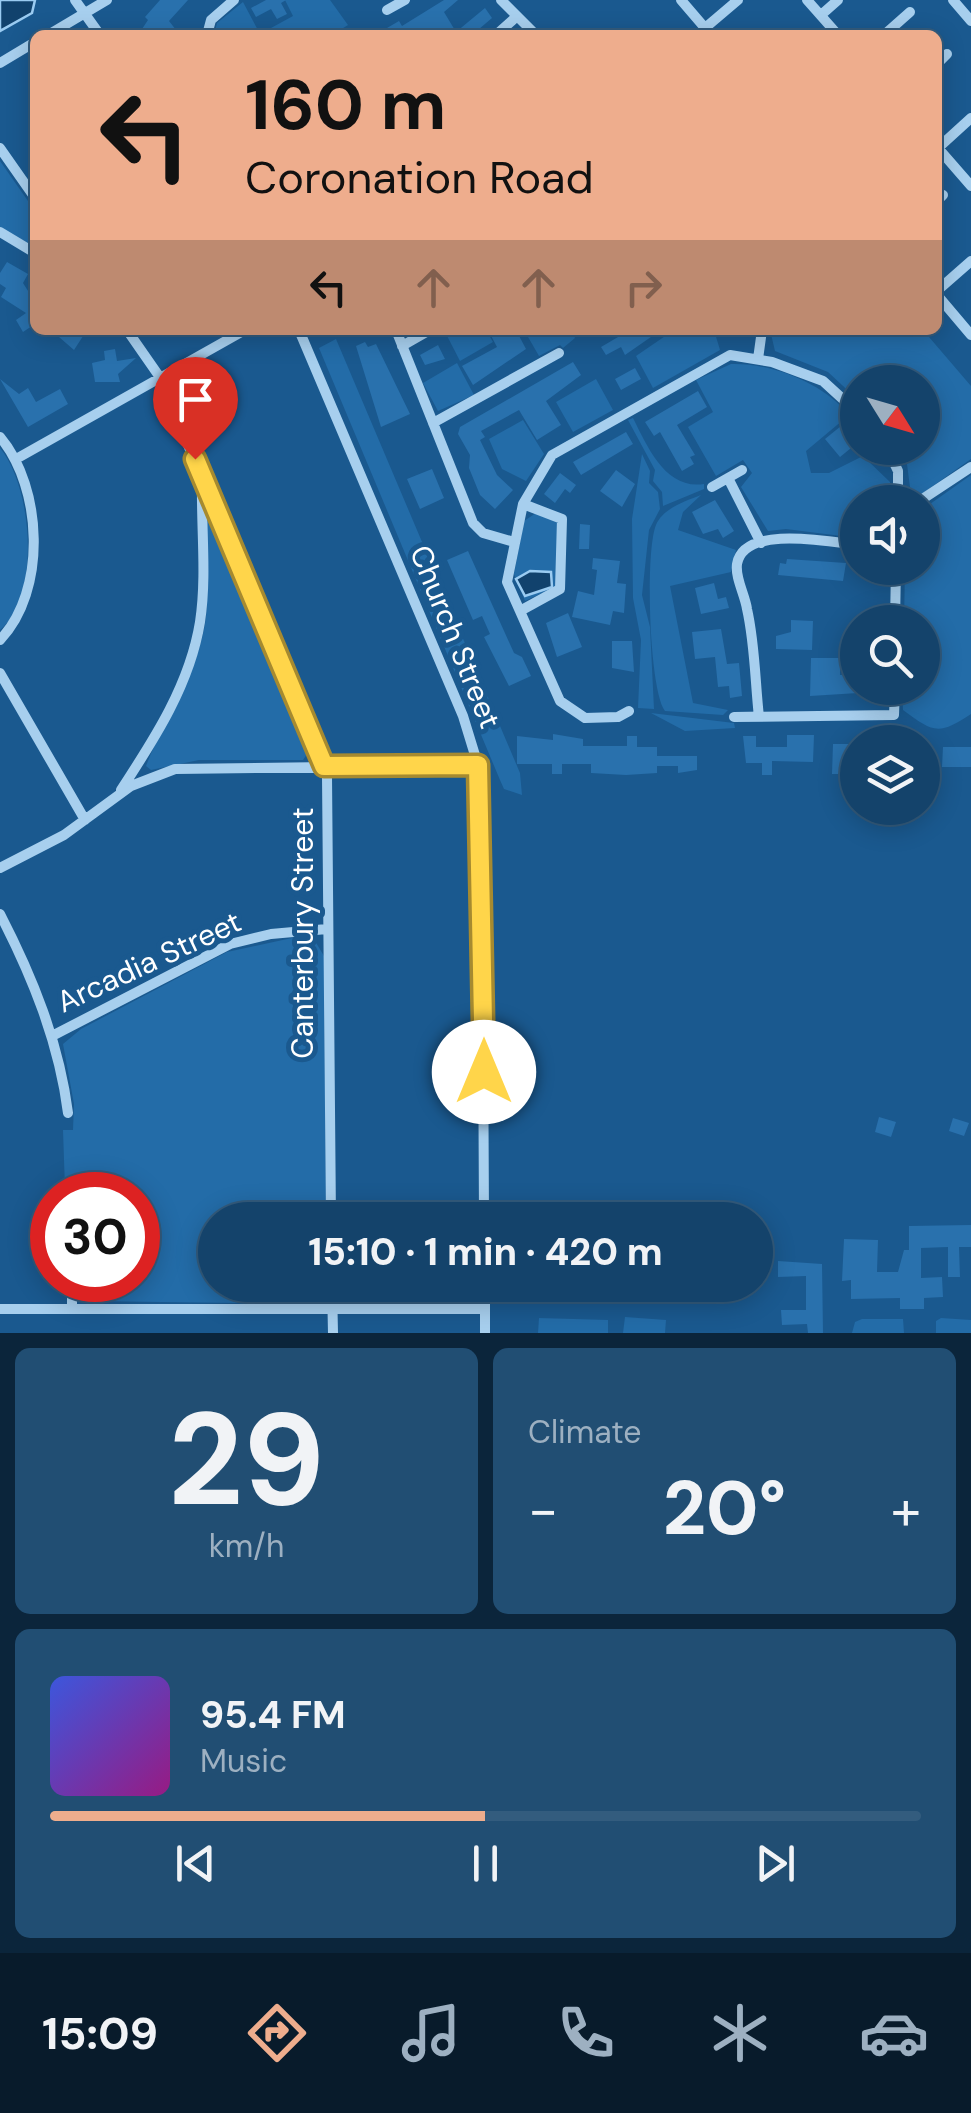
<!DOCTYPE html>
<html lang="en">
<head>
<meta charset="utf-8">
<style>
  :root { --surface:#14436b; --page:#214e73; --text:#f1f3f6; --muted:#9db0c1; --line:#335c7e; --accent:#eead8d }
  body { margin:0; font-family:"DM Sans",sans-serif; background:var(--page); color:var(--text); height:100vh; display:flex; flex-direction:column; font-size:38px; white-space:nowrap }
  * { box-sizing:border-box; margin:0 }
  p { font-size:32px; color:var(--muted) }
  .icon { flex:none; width:55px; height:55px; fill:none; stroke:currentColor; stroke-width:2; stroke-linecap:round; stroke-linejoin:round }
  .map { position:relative; height:1333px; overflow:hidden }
  .side { display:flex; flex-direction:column; gap:15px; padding:15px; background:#0b253b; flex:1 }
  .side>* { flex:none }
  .guide { position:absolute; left:30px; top:30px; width:912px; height:305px; border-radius:15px; box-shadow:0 5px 25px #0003,0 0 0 2px var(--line); background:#eead8d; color:#111; overflow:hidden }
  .needle { width:65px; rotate:127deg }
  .tools { position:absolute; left:840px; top:365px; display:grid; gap:20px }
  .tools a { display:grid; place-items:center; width:100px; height:100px; border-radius:50%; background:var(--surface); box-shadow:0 5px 25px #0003,0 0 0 2px var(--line); font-size:50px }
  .speed { position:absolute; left:30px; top:1172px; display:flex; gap:20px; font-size:50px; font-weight:700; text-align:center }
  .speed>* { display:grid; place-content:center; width:130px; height:130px; border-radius:50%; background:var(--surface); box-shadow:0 5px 25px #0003,0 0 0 2px var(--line); line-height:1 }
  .speed .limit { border:15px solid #d22; background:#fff; color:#111 }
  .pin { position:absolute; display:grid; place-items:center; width:85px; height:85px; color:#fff; margin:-102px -42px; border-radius:50% 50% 50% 0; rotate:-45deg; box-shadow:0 0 10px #0007 }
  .pin .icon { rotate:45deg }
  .me { position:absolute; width:110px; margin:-55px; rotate:0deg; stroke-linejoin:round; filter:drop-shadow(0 0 8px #0008) }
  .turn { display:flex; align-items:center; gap:35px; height:210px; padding:0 50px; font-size:45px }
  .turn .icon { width:130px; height:130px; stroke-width:2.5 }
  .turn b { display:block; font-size:70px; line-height:85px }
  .lanes { display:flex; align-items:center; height:95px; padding:0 50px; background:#0003; justify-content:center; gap:50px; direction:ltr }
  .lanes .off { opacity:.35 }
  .big { font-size:75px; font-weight:800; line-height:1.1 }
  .side .card { flex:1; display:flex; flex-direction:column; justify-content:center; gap:15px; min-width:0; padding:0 35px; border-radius:15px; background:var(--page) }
  .side .dial { align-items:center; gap:0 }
  .dial b { font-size:130px; line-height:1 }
  .song { display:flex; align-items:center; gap:30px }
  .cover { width:120px; height:120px; border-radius:15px; background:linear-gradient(135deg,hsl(230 70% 55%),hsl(310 70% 35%)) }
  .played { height:10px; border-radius:5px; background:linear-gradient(90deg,var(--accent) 50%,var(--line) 50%) }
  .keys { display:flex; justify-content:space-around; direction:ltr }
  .heat { display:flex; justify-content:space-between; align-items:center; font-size:55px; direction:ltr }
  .side .tiles { flex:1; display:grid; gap:15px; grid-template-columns:1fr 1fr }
  .card:last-child { grid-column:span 2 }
  .trip { position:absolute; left:198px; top:1202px; width:575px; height:100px; border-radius:50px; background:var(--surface); box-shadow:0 5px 25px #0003,0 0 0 2px var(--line); font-weight:800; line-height:100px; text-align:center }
  .menu { display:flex; height:160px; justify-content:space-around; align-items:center; background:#081b2b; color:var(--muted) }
  .menu .icon { width:70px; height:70px }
  .menu .on { color:var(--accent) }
  .menu b { font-size:45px; color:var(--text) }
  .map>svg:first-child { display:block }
  .green { fill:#236ca8 }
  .water { fill:#11426d; stroke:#9acbf1; stroke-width:2.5 }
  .building { fill:#2971ad }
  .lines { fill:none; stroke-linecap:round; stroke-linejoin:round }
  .minor { stroke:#a7cfee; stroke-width:10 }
  .route-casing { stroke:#a68a30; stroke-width:25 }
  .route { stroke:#ffd54a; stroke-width:18 }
  .labels { text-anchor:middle; stroke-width:10; stroke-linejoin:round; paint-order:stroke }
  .street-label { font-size:30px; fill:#fff; stroke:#1a598f }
</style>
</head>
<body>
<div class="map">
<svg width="971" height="1333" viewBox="0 0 971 1333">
  <rect width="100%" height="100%" fill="#1a598f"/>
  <path class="green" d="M 285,0 L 330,0 L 348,25 L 332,35 L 214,35 L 217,23 L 243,2 L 260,34 L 293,16 Z
    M 0,161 L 35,211 L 35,247 L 0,228 Z
    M 444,330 L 486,330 L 493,342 L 460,361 Z
    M 524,330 L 571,330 L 575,338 L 563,348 L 560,345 L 539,356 Z
    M 674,330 L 714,330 L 720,350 L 653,388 L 636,356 Z
    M 770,330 L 923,330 L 971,386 L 971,459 L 923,493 L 911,495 L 907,464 L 898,448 L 922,448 L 922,382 L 858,382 L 857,399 L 828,372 L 775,351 Z
    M 336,339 L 520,773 L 522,795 L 504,789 L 500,780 L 319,348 Z
    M 457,363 L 474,395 L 438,411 L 423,383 Z
    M 731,364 C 772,363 823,383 849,415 L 806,451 L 811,473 L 829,473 L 863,456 L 890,482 L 890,502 L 858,502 L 857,538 L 786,529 L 768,531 L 741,487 L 752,473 L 743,460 L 716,476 L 688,427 L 713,412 L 696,380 Z
    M 596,379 L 613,410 L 573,432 L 556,402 Z
    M 633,418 C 648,448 666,490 704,484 L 704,489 L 663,506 L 662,492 L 653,481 L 655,470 L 628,420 Z
    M 523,420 L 544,454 L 526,481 L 502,469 L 489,439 Z
    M 0,448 C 32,486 42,596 0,630 Z
    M 642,454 L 650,471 L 649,483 L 658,492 L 660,509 L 649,530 L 642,595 L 650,627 L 654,709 L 638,708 L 641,640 L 633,598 L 632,519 Z
    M 971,475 L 971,714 C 938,736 933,732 903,710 L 902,688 L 922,688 L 922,622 L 904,622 L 905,568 L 922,568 L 923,509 Z
    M 701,495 L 683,512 L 678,530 L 736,550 L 731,572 L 670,586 L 693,703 L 728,710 L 723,715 L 665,711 C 649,690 645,551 656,525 C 663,508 686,501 701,495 Z
    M 536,513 L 553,517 L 559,525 L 557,586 L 525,601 L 514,574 L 524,521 Z
    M 208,516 L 213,516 L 311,748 L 303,760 L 199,760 L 151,770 L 146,766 C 165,716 195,680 205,624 C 211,589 200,548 208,516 Z
    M 651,713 L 734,723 L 735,728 L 685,731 Z
    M 301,936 L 315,941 L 324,956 L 326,1220 L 215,1220 L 215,1285 L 327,1285 L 323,1300 L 314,1304 L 84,1301 L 78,1280 L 138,1280 L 138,1195 L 78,1195 L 75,1188 L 65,1189 L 63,1130 L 73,1130 L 74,1104 L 63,1044 L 81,1029 L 227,952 Z
    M 625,1317 L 666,1320 L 665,1333 L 623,1333 Z
    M 539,1318 L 608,1320 L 608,1333 L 538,1333 Z
    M 941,1318 L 971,1320 L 971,1333 L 936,1333 L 936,1321 Z
    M 862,1319 L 903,1319 L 904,1333 L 852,1333 L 855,1322 Z"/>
  <path class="water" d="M 0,0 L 35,0 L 32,13 L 0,31 Z
    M 530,571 L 551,572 L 552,587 L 525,596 L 516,579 Z"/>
  <path class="building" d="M 160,0 L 188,0 L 169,21 L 180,35 L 138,35 L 148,20 L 145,17 Z
    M 266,0 L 286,0 L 281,3 L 287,14 L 277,19 L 271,9 L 256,17 L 251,8 Z
    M 444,0 L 458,0 L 444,12 L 456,32 L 485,8 L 492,18 L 472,35 L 375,35 L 399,21 L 402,26 Z
    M 7,262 L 28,274 L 23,283 L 35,302 L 35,324 L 23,332 L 16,320 L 26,313 L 1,297 L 6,288 L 0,284 L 0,273 Z
    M 65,330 L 87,330 L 74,350 L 59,337 Z
    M 488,330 L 516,330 L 526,349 L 473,385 L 462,366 L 497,347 Z
    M 630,330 L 661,330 L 625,355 L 621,347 L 606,355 L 601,347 Z
    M 365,342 L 368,347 L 376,344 L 410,414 L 381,427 L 356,346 Z
    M 438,345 L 445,359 L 425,365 L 420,355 Z
    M 115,349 L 117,361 L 136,358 L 118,374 L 120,382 L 95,382 L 92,363 L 105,360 L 104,351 Z
    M 573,362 L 581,375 L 546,401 L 561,425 L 537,440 L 519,410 L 481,431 L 485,437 L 480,440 L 497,475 L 513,490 L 495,509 L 480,495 L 469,468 L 470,455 L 458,434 L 460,427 Z
    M 635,368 L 641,379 L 621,390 L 615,379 Z
    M 0,379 L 19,394 L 28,388 L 36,402 L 60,389 L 68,404 L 28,427 Z
    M 698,391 L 707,407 L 677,425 L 695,455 L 690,457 L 694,464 L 682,471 L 660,432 L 654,436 L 645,422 Z
    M 841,426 L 856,444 L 840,457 L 825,439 Z
    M 626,432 L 633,444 L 581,475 L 573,462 Z
    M 432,469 L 444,498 L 420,509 L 407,479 Z
    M 616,470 L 635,484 L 622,507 L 600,491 Z
    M 560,473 L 576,485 L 570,493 L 565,489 L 555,503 L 544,494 Z
    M 715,500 L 734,531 L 723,538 L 718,529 L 703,534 L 692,512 Z
    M 580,524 L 590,525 L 589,549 L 579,549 Z
    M 468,551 L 514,653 L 522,657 L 531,676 L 509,686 L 484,637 L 490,634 L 482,616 L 473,620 L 447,560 Z
    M 593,558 L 620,561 L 617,583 L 626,584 L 624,613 L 613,611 L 610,625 L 572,617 L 578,591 L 594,595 L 597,570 L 592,569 Z
    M 787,559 L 846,563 L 843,581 L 778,575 L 780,563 L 786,564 Z
    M 714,583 L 718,599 L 726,597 L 729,608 L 701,614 L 695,588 Z
    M 568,613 L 582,647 L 557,657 L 546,623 Z
    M 791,620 L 813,621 L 812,650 L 776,649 L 776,636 L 791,632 Z
    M 721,629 L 727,664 L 739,663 L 742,696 L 730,698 L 729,686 L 718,687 L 715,657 L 695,659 L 692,632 Z
    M 612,641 L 632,641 L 634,672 L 612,668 Z
    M 811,658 L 840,658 L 840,675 L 858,675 L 858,693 L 810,696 Z
    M 553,734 L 583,739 L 583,746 L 627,746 L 627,736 L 637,736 L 637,747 L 657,747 L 657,756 L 697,756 L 697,770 L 678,773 L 678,766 L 657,766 L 657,773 L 626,775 L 591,773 L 591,764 L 562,764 L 562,774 L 552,774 L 552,764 L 517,764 L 517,736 L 553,740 Z
    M 787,735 L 814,735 L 813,762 L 772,761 L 772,775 L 762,775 L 762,763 L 746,763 L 743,736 L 756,736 L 756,747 L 787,747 Z
    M 833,744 L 855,744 L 854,754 L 847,754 L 847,774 L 832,774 Z
    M 943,747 L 971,747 L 971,767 L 942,767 Z
    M 879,1117 L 896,1122 L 891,1137 L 875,1132 Z
    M 953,1118 L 969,1123 L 964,1136 L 949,1131 Z
    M 971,1225 L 971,1247 L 959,1247 L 960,1277 L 948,1277 L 948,1247 L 921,1248 L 921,1278 L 942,1277 L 943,1297 L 924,1298 L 924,1309 L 900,1309 L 900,1298 L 851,1299 L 851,1280 L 842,1281 L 844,1239 L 878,1240 L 877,1272 L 898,1272 L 904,1250 L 909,1250 L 909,1226 Z
    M 778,1261 L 822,1264 L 823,1333 L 808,1333 L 807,1324 L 782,1325 L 781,1310 L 806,1310 L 806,1276 L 778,1277 Z"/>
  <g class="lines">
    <path class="minor" d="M 75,0 L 100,35
      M 501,0 L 536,35
      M 681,0 L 711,35
      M 807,0 L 838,35
      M 953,0 L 971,21
      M 387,10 L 405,0
      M 821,15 L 838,0
      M 705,28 L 738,0
      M 48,35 L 107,0
      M 207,35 L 211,20 L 234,0
      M 496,35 L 515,18
      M 884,35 L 910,12
      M 0,63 L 35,42
      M 938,63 L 947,54
      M 971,118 L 938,148 L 971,186
      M 0,148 L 35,198
      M 938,200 L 943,195
      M 0,232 L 35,253
      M 938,290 L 971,261
      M 938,296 L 971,335
      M 127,330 L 159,376 L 327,776 L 331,1220
      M 299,330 L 463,716 L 478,765 L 482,812 L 484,1220
      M 396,330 L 473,523 L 483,533 L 514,542
      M 402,346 L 430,330
      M 758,359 L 762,330
      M 433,423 L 559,353
      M 0,437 C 43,488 47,591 0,640
      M 887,448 L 898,471 L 898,502
      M 16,459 L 245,330
      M 728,478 L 761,543
      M 712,487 L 742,470
      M 918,502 L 971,467
      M 520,611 L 560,589 L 562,519 L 523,504
      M 895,622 L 896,568
      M 0,673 L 85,820
      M 629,711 L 618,717 L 585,718 L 560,701 L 507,582 L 523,504 L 552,455 L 730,355 L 772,362 L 823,381 L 858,413
      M 734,717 L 894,715 L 895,688
      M 759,717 C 755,681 755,644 747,609 C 745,595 735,578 737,564 C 744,524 831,542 858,545
      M 121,790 C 155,738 190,684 200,622 C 207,576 201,528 202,482
      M 0,868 L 64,835 L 131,786 L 175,769 L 478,765
      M 0,914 C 32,976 59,1042 68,1113
      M 52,1036 L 230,944 L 271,934 L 327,929
      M 72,1186 L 72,1195
      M 72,1280 L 72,1307
      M 332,1285 L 333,1333
      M 485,1285 L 485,1333
      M 0,1309 L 485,1309"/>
  </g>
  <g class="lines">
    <defs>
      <path id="route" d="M 195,459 L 324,766 L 478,765 L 484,1072"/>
    </defs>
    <use href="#route" class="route-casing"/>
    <use href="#route" class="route"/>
  </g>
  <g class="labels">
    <g class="street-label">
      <text transform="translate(455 637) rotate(68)" y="10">Church Street</text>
      <text transform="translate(303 933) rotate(-90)" y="10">Canterbury Street</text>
      <text transform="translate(149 962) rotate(-25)" y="10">Arcadia Street</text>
    </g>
  </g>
</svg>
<div class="tools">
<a><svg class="needle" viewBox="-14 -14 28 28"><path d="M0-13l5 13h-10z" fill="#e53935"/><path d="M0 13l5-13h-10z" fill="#9db0c1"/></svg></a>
<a><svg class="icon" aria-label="sound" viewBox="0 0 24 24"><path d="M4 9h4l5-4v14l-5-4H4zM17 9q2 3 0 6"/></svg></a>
<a><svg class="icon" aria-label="search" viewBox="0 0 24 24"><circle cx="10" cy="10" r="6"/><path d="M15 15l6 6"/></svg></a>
<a><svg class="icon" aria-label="layers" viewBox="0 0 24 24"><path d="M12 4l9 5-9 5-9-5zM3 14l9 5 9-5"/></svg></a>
</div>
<div class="speed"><div class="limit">30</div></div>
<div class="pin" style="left:195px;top:459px;background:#d93025"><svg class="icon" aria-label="arrive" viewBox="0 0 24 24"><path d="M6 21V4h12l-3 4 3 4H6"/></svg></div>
<svg class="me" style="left:484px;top:1072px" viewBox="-20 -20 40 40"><circle r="19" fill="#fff"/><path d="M0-13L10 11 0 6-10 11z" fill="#ffd54a"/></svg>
<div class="trip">15:10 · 1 min · 420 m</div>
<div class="guide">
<div class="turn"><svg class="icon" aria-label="left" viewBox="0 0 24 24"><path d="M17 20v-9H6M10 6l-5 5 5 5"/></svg><div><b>160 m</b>Coronation Road</div></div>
<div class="lanes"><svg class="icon" aria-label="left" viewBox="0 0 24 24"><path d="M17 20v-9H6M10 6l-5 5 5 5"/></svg><svg class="icon off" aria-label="ahead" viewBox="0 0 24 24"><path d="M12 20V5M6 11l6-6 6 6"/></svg><svg class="icon off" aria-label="ahead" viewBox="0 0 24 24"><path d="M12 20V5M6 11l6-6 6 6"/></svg><svg class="icon off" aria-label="right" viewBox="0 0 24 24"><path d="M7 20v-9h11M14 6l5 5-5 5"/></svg></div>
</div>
</div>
<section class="side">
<div class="tiles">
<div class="card dial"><b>29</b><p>km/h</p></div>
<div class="card"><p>Climate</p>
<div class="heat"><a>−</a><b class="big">20°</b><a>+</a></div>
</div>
<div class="card">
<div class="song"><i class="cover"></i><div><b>95.4 FM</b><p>Music</p></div></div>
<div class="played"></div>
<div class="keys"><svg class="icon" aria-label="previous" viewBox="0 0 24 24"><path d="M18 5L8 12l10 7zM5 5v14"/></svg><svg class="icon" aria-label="pause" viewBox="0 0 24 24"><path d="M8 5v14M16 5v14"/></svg><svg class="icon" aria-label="next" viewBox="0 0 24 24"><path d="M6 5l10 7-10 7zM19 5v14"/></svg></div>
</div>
</div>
</section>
<nav class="menu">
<b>15:09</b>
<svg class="icon on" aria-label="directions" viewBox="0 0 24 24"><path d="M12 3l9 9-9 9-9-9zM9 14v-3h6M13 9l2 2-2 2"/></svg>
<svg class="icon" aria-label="music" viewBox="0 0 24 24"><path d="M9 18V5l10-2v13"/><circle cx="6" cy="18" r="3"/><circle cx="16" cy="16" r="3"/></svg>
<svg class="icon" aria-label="phone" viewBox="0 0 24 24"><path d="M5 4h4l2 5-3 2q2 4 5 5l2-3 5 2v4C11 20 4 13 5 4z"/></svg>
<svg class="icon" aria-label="climate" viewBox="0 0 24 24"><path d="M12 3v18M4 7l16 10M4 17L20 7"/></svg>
<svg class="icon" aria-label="car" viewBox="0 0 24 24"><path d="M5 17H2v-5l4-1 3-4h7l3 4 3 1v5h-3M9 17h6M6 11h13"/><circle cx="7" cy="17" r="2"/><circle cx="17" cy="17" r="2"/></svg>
</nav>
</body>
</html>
